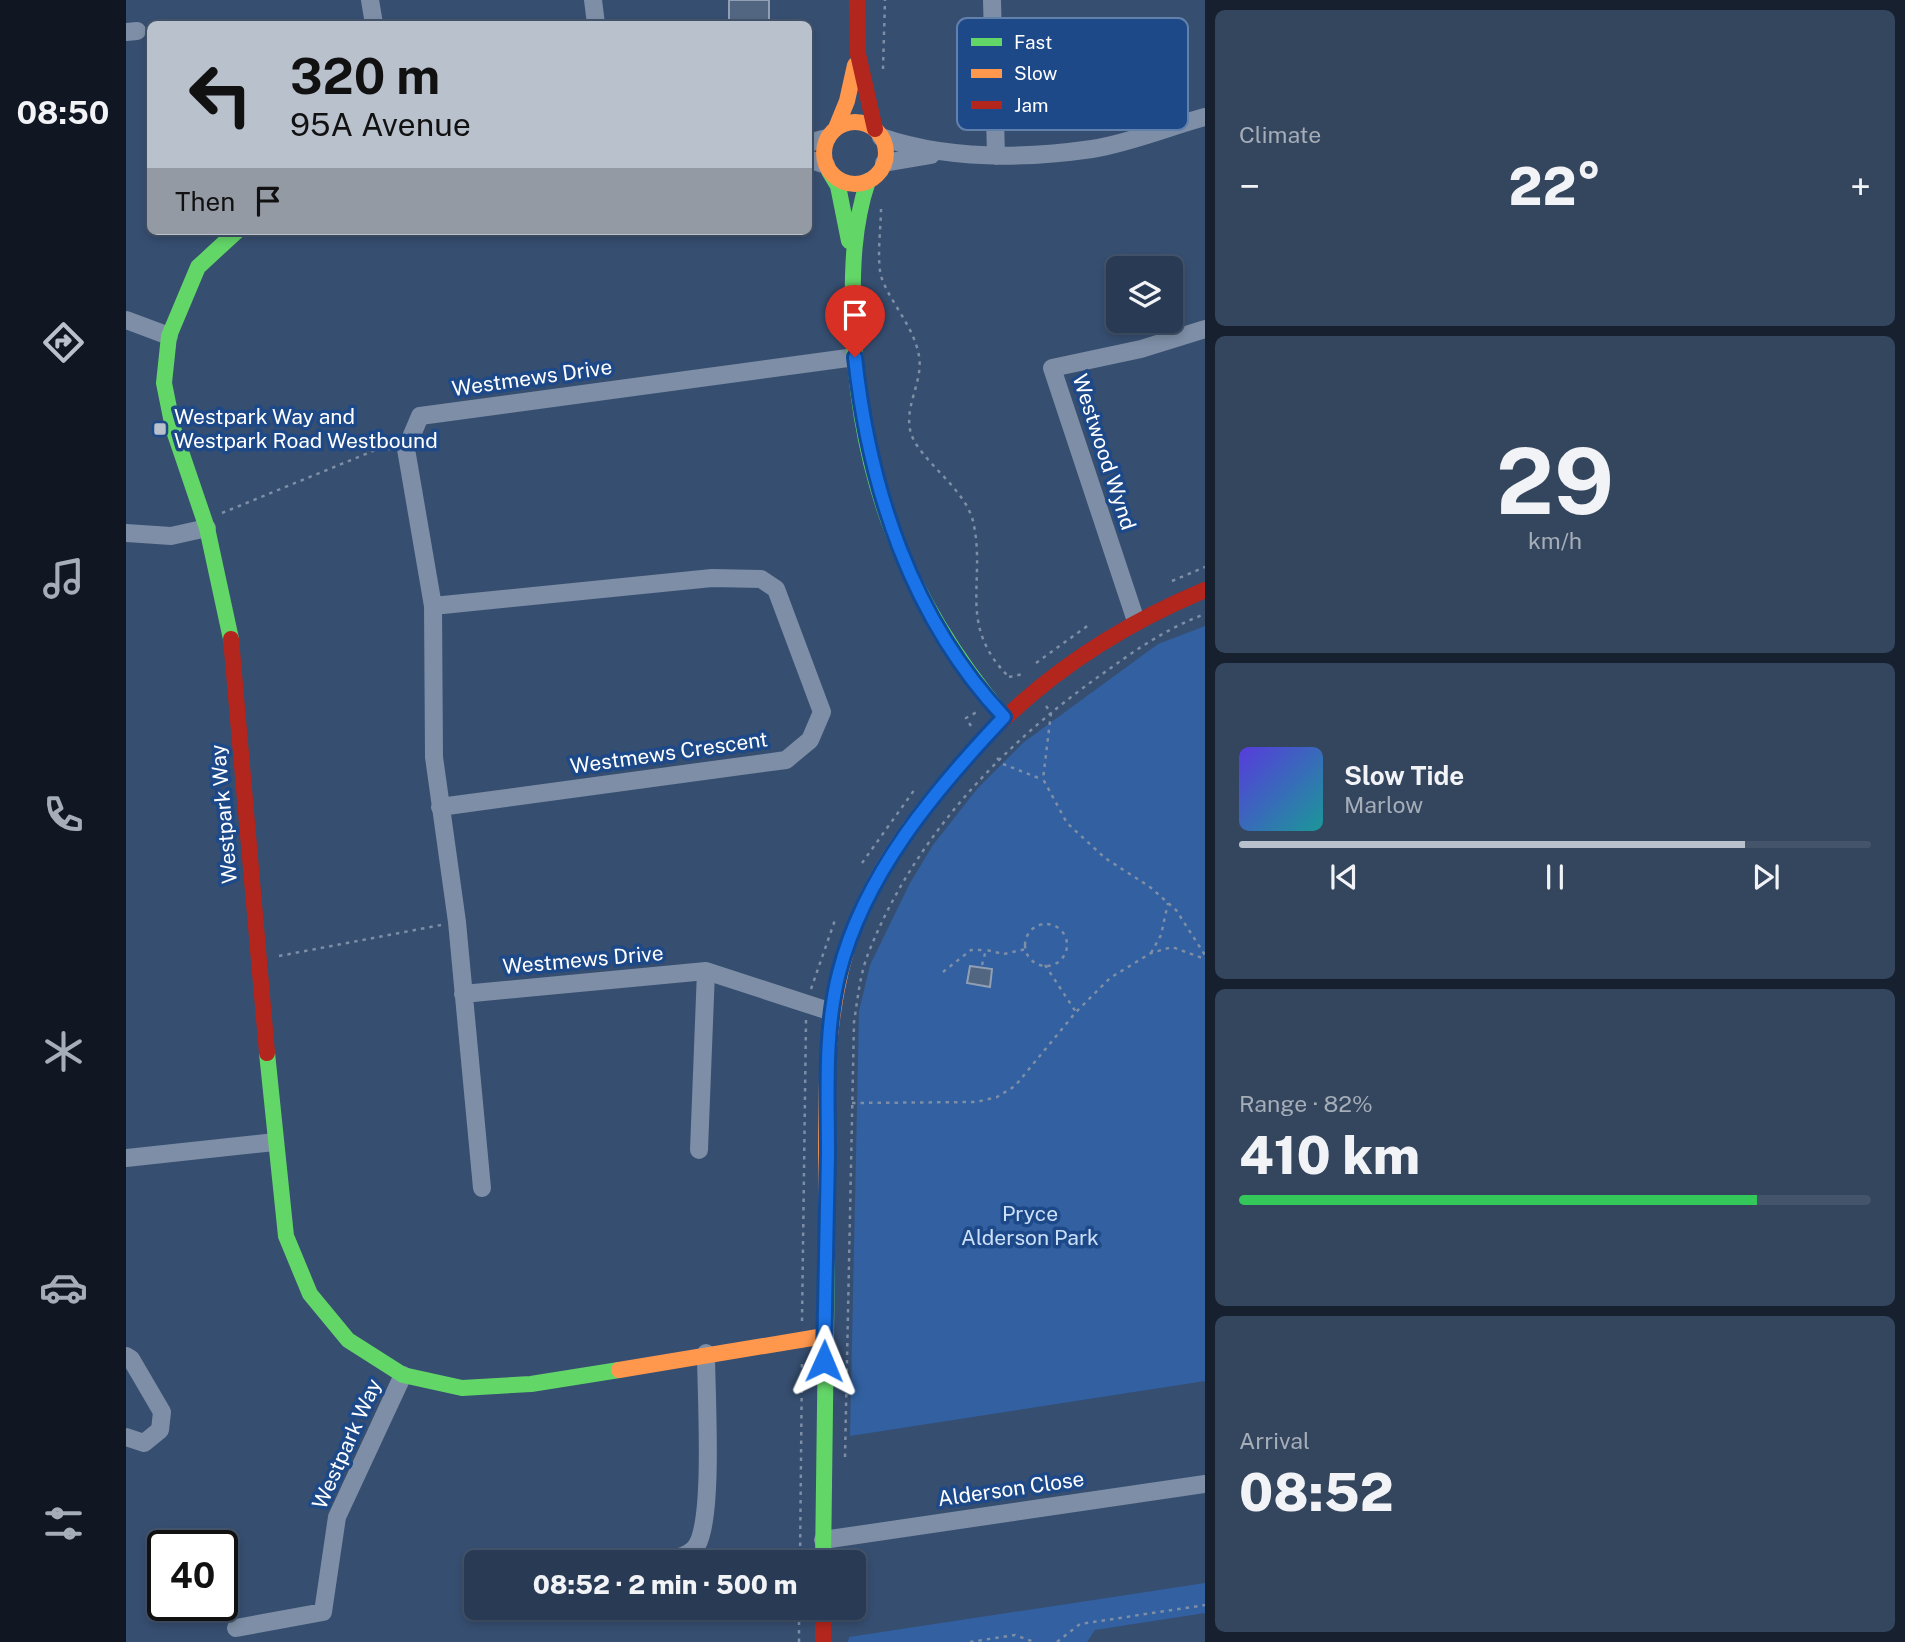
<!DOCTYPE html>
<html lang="en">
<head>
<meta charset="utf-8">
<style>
  :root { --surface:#283a54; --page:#34455e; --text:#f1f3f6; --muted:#a5adb8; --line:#44546b; --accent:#b9c1cd }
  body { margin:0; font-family:"Public Sans",sans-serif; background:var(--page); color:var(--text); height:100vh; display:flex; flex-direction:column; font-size:26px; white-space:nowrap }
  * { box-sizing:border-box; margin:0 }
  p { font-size:23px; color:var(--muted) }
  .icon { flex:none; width:38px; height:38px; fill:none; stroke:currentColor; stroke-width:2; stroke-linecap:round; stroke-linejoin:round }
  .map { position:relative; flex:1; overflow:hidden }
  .drawer { display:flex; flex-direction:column; gap:10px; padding:10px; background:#16202e; width:700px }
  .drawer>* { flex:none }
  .top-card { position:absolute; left:21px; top:21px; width:665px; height:214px; border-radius:10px; box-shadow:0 4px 10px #0003,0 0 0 2px var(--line); background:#b9c1cd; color:#111; overflow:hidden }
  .fabs { position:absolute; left:980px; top:256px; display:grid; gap:14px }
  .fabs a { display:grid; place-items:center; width:77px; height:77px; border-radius:10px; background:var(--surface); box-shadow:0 4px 10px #0003,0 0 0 2px var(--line); font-size:35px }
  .speed { position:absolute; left:21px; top:1530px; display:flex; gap:14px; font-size:35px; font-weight:700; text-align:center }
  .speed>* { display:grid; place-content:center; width:91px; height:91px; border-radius:50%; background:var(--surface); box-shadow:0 4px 10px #0003,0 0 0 2px var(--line); line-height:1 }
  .speed .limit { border:4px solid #111; border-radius:10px; background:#fff; color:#111 }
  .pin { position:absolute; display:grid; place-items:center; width:60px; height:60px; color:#fff; margin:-72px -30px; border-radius:50% 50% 50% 0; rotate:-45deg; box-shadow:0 0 7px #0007 }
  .pin .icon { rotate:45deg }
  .me { position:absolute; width:77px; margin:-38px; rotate:1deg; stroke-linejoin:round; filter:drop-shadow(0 0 5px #0008) }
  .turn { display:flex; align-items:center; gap:24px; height:147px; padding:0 28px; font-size:32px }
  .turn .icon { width:91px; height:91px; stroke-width:2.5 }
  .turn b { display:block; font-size:49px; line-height:60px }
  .then { display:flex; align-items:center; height:66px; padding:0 28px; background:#0003; gap:14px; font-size:26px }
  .big { font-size:52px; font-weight:800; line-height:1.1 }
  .drawer .card { flex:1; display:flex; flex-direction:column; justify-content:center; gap:10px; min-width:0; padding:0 24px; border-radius:10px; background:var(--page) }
  .drawer .dial { align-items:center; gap:0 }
  .dial b { font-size:91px; line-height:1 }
  .song { display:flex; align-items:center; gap:21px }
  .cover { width:84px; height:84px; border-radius:10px; background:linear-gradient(135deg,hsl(250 70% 55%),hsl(180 70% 35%)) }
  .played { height:7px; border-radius:4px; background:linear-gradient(90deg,var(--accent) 80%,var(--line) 80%) }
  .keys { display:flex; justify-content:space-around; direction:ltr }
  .heat { display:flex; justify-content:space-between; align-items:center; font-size:38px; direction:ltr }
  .charge { height:10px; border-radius:5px; background:linear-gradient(90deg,#34c759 82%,var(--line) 0) }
  .trip { position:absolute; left:338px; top:1550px; width:402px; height:70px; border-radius:10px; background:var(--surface); box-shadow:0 4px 10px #0003,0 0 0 2px var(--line); font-weight:800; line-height:70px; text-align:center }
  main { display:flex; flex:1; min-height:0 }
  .tab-bar { display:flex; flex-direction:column; width:126px; justify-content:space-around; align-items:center; background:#101722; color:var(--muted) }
  .tab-bar .icon { width:49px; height:49px }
  .tab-bar .selected { color:var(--accent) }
  .tab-bar b { font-size:32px; color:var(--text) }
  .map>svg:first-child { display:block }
  .green { fill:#3260a0 }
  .building { fill:#526681; stroke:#919fb4; stroke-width:2 }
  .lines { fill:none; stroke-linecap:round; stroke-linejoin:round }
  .path { stroke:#7d8ea6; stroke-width:2.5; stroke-dasharray:3.5 5; stroke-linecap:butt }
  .street { stroke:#7d8ea6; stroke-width:18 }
  .fast { stroke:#63d668; stroke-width:16 }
  .slow { stroke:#ff974d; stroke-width:16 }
  .jam { stroke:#b3261e; stroke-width:16 }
  .route-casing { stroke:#114b97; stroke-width:18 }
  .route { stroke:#1a73e8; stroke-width:12 }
  .poi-dot { fill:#b9c1cd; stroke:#1d4989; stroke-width:2.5 }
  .labels { text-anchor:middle; stroke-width:7; stroke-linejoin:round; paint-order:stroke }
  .street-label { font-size:21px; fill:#fff; stroke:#1d4989 }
  .poi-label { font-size:21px; fill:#fff; stroke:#1d4989; text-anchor:start }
  .park-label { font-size:21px; fill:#cde0f9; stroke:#1d4989 }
  .key { fill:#1d4989; stroke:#6180ac; stroke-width:2 }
  .key-label { font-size:19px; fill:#fff }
</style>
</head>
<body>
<main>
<nav class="tab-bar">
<b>08:50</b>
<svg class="icon selected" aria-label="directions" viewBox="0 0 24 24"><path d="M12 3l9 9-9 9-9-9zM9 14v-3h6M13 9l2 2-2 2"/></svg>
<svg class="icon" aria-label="music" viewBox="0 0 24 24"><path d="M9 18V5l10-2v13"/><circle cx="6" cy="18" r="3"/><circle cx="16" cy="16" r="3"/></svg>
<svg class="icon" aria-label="phone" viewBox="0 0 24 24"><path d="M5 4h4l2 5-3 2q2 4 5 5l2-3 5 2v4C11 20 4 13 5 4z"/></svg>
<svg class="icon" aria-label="climate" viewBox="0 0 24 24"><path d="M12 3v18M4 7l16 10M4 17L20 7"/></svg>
<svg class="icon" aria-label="car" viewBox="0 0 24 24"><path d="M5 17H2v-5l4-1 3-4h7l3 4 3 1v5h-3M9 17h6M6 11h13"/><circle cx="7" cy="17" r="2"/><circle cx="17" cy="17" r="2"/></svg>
<svg class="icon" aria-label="filters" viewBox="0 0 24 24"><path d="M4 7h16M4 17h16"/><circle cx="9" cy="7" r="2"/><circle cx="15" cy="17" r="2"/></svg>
</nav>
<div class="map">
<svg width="1079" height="1642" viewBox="0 0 1079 1642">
  <rect width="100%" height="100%" fill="#364e70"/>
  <path class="green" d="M 1079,626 L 1079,1381 L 724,1436 L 733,1011 L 744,965 L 784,883 L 807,845 L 851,789 L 898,742 L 1032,644 Z
    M 1079,1583 L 1079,1613 L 969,1630 L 961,1642 L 722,1642 L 723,1637 Z"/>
  <path class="building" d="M 603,0 L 643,0 L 643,24 L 603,24 Z
    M 844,966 L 866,969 L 864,987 L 841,983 Z"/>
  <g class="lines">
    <path class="path" d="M 757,69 L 759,0
      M 755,209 C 755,227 750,263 756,279 C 766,305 788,327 793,356 C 798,386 771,414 790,444 C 806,469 839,491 847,521 C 861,582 830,624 883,677
      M 96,513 L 252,449 L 265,449
      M 1046,581 L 1079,567
      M 910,663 L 964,624
      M 883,677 L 897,674
      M 920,706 L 925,713 L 917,779 L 941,823 L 979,858 L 1024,887 L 1050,910 L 1079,955
      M 845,726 L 840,718 L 851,712
      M 871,758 L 877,764 L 915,779
      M 736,863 L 789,789
      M899 945a21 21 0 1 1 42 0a21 21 0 1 1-42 0Z
      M 1025,953 L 1035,935 L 1042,903
      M 153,956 L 315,925
      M 856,965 L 860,950 L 878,954 L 900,949
      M 919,965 L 950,1012
      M 817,972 L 845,950 L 860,950
      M 685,989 L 709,920
      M 726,1103 L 850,1102 L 871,1097 L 889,1086 L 950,1012 L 984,978 L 1025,953 L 1046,947 L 1079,959
      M 676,1321 L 680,1020
      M 719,1457 L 728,1022 C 732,997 734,972 744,949 C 791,833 881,740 982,670 C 1012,648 1044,627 1079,614
      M 674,1563 L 676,1360
      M 673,1642 L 673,1608
      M 844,1642 L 889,1635 L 908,1642
      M 931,1642 L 954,1624 L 1079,1605"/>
    <path class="street" d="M 244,0 L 248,24
      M 467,0 L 470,24
      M 866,0 L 870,156
      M 0,32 L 11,31
      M 755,137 C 822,160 896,159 966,149 C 1004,143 1042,127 1079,117
      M 682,143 L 701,138
      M 682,159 L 700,165
      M 758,163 L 805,155
      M 0,320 L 43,336
      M 0,533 L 45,536 L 81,528
      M 307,606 L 586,578 L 635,579 L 650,589 L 696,712 L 684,740 L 660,760 L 314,807
      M 1010,621 L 926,368 L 1015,349 L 1079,329
      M 337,994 L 580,971 L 706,1012
      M 573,1150 L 580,971
      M 0,1158 L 149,1142
      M 356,1188 L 331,922 L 308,757 L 307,606 L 280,449 L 294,416 L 729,357
      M 0,1356 L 5,1359 L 36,1412 L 34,1430 L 18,1443 L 0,1437
      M 697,1540 L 1079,1484
      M 516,1563 C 533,1560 561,1561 571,1545 C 588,1516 580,1393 580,1353
      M 110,1628 L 197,1612 L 211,1517 L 277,1375"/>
    <path class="fast" d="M 703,171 L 712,186 L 723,241
      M 742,181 C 727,225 726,271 727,318 C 730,473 779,599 878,717
      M 105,639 L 81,528 L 47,428 L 38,383 L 43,336 L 72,267 L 111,231
      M 141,1053 L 160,1236 L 184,1294 L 222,1340 L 277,1375 L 336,1388 L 405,1384 L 493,1370
      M 697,1563 L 701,1253"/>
    <path class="slow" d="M698 153a31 31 0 1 1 62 0a31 31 0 1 1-62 0Z
      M 710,128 L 721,101 L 729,65
      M 701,1253 C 702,1147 690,1032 727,930 C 753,859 807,793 859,738
      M 493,1370 L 698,1336"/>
    <path class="jam" d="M 731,0 L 732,54 L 749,129
      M 105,639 L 141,1053
      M 859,738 C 922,672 995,625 1079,590
      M 697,1608 L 697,1642"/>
  </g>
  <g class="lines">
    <defs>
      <path id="route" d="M 698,1361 C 699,1292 701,1223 702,1154 C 702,1094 698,1032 713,973 C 738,874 809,790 878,717 C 786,619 743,489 729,357"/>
    </defs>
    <use href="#route" class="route-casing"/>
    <use href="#route" class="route"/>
  </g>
  <rect class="poi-dot" x="27" y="422" width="14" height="14" rx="3.5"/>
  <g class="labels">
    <g class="street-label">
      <text transform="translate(406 378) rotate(-8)" y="7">Westmews Drive</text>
      <text transform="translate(978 452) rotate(72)" y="7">Westwood Wynd</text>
      <text transform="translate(543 753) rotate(-8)" y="7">Westmews Crescent</text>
      <text transform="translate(98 814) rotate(-95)" y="7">Westpark Way</text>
      <text transform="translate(457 960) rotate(-5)" y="7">Westmews Drive</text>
      <text transform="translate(221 1444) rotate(-66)" y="7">Westpark Way</text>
      <text transform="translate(885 1489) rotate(-8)" y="7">Alderson Close</text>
    </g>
    <g class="poi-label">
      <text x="48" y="424">Westpark Way and<tspan x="48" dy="24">Westpark Road Westbound</tspan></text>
    </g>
    <g class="park-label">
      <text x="904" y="1221">Pryce<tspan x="904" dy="24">Alderson Park</tspan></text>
    </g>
  </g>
  <rect x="831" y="18" width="231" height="112" rx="10" class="key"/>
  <rect x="845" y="38" width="31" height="8" fill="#63d668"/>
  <rect x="845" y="69" width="31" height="9" fill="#ff974d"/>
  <rect x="845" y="101" width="31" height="8" fill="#b3261e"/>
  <g class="key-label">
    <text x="888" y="49">Fast</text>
    <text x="888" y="80">Slow</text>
    <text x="888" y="112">Jam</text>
  </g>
</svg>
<div class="fabs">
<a><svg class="icon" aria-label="layers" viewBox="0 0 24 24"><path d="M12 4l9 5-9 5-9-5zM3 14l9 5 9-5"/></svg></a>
</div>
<div class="speed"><div class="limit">40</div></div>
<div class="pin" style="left:729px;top:357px;background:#d93025"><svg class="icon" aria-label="arrive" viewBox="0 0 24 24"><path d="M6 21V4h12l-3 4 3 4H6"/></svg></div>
<svg class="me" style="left:698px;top:1361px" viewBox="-20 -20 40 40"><path d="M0-17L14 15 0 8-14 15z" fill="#1a73e8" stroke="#fff" stroke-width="4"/></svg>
<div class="trip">08:52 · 2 min · 500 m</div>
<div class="top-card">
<div class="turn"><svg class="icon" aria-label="left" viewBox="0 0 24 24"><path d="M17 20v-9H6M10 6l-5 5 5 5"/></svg><div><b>320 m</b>95A Avenue</div></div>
<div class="then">Then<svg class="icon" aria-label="arrive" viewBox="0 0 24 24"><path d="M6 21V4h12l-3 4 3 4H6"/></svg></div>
</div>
</div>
<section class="drawer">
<div class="card"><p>Climate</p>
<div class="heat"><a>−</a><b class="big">22°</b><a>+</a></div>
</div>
<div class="card dial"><b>29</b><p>km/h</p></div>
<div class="card">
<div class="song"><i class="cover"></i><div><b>Slow Tide</b><p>Marlow</p></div></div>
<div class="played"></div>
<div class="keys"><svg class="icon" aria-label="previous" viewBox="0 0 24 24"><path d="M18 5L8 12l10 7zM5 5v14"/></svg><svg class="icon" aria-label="pause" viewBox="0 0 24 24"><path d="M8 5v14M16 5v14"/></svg><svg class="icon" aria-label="next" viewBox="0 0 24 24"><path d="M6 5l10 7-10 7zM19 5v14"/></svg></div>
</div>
<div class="card"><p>Range · 82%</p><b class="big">410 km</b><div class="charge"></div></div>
<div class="card"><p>Arrival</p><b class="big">08:52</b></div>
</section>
</main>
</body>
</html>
